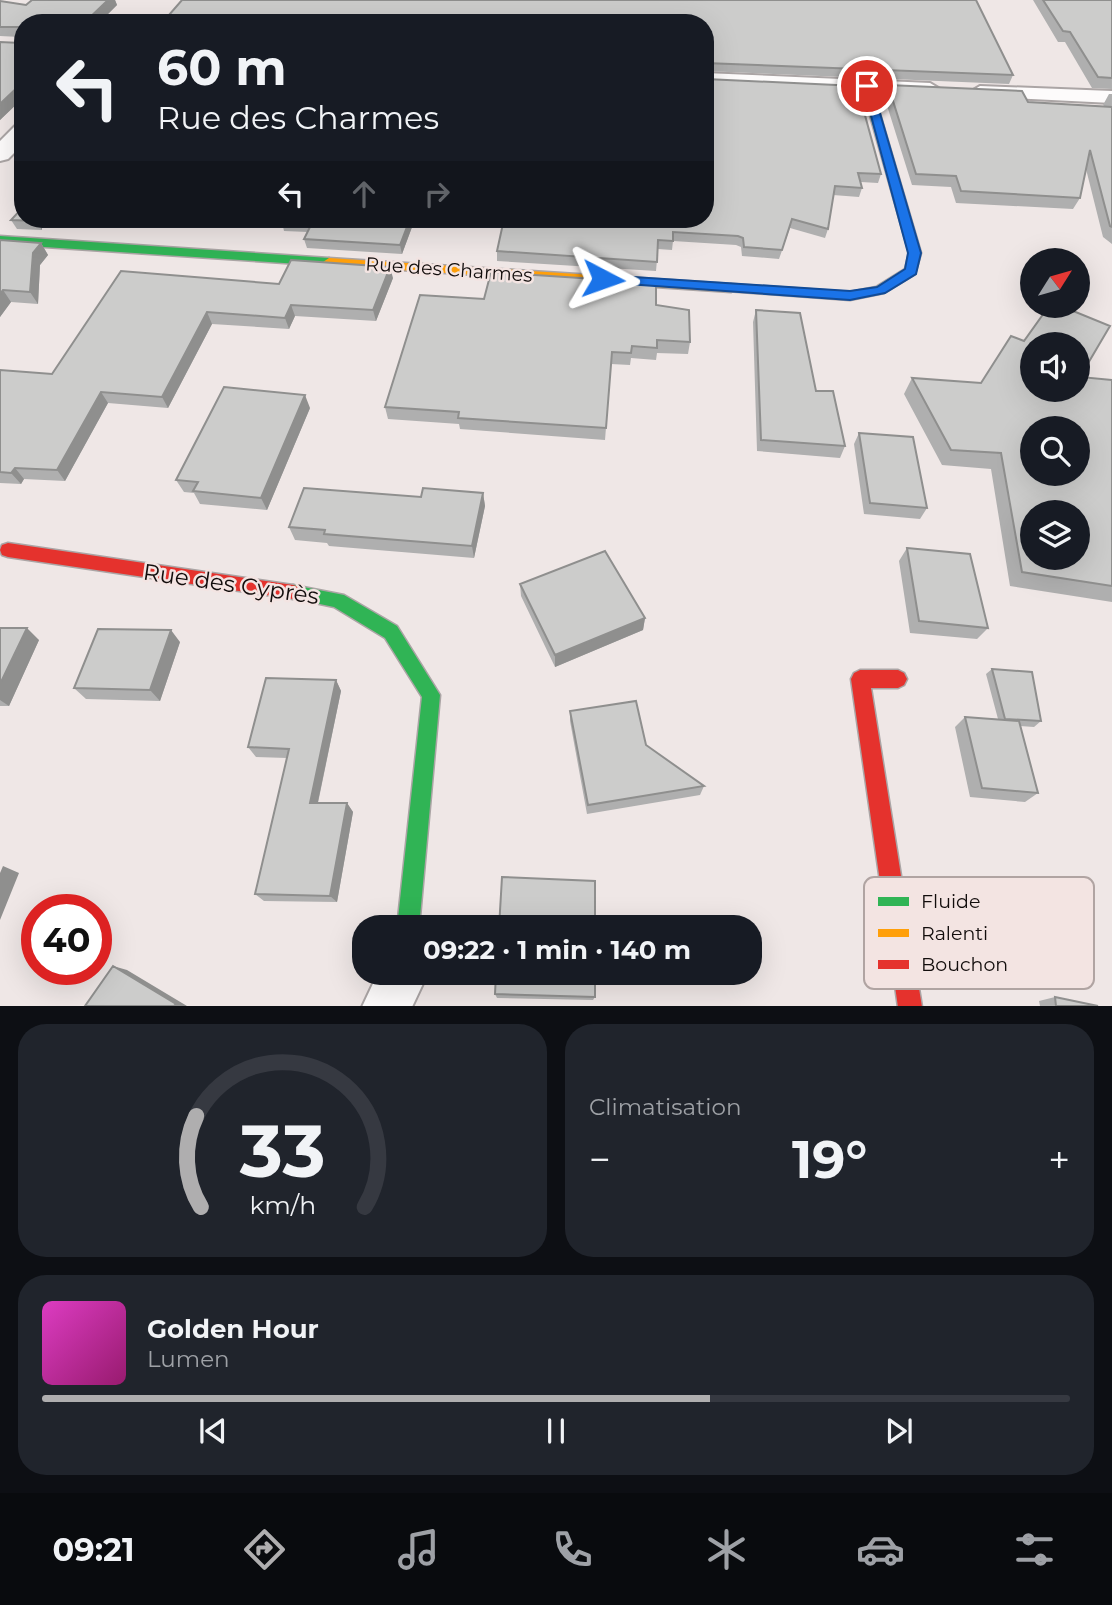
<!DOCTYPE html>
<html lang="fr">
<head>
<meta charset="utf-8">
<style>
  :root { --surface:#171b24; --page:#20242c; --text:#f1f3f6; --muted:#9ea1a6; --line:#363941; --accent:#afaeaf }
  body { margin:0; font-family:Montserrat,sans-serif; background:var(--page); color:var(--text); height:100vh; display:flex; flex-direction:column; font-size:26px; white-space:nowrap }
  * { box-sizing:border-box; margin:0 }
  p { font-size:23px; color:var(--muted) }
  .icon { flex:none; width:38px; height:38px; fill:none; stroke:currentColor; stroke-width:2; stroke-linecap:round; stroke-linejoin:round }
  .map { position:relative; height:1006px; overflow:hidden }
  .side { display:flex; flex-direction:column; gap:18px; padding:18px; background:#0d0f14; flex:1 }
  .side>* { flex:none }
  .banner { position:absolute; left:14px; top:14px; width:700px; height:214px; border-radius:28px; box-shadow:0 7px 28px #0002; background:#171b24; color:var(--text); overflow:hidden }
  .needle { width:46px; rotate:53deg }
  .buttons { position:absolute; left:1020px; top:248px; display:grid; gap:14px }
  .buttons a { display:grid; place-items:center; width:70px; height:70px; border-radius:50%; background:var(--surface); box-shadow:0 7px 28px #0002; font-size:35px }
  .speed { position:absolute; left:21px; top:894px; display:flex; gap:14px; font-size:35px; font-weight:700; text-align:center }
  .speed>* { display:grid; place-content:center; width:91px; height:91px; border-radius:50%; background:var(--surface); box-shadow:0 7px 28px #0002; line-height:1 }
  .speed .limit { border:10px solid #d22; background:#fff; color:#111 }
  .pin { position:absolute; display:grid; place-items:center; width:60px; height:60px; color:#fff; margin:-30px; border:4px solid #fff; border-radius:50%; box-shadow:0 2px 7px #0007 }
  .me { position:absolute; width:77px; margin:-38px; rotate:94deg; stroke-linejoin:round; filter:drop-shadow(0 0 5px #0008) }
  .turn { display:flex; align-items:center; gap:24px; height:147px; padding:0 28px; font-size:32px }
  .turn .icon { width:91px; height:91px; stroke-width:2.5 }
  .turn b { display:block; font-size:49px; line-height:60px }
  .lanes { display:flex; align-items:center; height:66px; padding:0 28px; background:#0003; justify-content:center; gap:35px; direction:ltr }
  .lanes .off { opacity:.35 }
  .big { font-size:52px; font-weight:700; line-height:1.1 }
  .side .widget { flex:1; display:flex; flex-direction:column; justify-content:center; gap:10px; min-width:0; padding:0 24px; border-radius:28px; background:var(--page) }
  .side .dial { align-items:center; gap:0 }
  .dial svg { height:182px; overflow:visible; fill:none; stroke:var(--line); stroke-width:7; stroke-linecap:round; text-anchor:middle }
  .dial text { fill:var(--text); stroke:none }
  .song { display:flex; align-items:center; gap:21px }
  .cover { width:84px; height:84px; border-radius:10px; background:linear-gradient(135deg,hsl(310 70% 55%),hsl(320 70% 35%)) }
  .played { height:7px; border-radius:4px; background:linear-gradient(90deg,var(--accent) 65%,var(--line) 65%) }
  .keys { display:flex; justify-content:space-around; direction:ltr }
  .heat { display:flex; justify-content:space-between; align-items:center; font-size:38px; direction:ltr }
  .side .tiles { flex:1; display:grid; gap:18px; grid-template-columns:1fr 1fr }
  .widget:last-child { grid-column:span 2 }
  .trip { position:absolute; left:352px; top:915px; width:410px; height:70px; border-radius:28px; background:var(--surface); box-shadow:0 7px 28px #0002; font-weight:700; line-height:70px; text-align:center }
  .menu { display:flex; height:112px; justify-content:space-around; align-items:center; background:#090b0e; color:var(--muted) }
  .menu .icon { width:49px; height:49px }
  .menu .active { color:var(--accent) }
  .menu b { font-size:32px; color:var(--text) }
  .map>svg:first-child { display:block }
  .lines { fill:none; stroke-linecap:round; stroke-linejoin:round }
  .street-casing { stroke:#aba5a5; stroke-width:4 }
  .fast-casing { stroke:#aba5a5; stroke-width:3 }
  .slow-casing { stroke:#aba5a5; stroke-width:3 }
  .jam-casing { stroke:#aba5a5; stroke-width:3 }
  .street { fill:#fdfbfb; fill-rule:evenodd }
  .fast { fill:#30b455; fill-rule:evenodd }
  .slow { fill:#ff9f0a; fill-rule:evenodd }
  .jam { fill:#e5322d; fill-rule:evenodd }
  .wall { fill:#afafaf }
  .shaded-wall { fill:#8f8f8e }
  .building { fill:#cccccb; stroke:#8f8f8e; stroke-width:2; fill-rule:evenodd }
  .route { fill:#1a73e8; stroke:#114b97; stroke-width:2 }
  .labels { text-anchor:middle; stroke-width:5; stroke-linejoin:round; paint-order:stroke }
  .far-street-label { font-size:19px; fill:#120d0c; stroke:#f3e4e2 }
  .street-label { font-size:23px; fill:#120d0c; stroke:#f3e4e2 }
  .key { fill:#f3e4e2; stroke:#b0a4a2; stroke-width:2 }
  .key-label { font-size:19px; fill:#120d0c }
</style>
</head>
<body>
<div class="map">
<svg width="1112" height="1007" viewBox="0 0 1112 1007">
  <rect width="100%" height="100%" fill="#efe7e6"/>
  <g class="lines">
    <defs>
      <path id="street" d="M 705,73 L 930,83 L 940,89 L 930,95 L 705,85 Z
        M 980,86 L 1112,91 L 1112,103 L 973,96 L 970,92 Z
        M 23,125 L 23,144 L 8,159 L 0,161 L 0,141 L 15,126 Z
        M 378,973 L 428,973 L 412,1007 L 362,1007 Z"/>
      <path id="fast" d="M 867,84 L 872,87 L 921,253 L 915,274 L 884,293 L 850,300 L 727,291 L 725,288 L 731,284 L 850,292 L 876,287 L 905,269 L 909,253 L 862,87 Z
        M 0,236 L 329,258 L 335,262 L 329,266 L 0,244 Z
        M 293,585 L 344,595 L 397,626 L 440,695 L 419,928 L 397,928 L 422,697 L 385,638 L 334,607 L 287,597 L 284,592 L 287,587 Z"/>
      <path id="slow" d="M 329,258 L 731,284 L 737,288 L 731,292 L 325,265 L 323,262 Z"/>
      <path id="jam" d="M 8,543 L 293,585 L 299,587 L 302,592 L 299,597 L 293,599 L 8,557 L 2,555 L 0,550 L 2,545 Z
        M 860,670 L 898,670 L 904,673 L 907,679 L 904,685 L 898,688 L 871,688 L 922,1007 L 898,1007 L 851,679 L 854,673 Z"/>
    </defs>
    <use href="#street" class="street-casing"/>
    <use href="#fast" class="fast-casing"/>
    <use href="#slow" class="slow-casing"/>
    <use href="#jam" class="jam-casing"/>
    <use href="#street" class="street"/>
    <use href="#fast" class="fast"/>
    <use href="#slow" class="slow"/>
    <use href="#jam" class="jam"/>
  </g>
  <path class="wall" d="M 32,0 L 115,0 L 117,5 L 99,23 L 23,23 L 23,98 L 0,120 L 0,42 L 20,43 L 20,37 L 0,36 L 0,1 L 26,5 Z
    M 1033,0 L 1112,0 L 1112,89 L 1092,88 L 1065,42 L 1058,42 Z
    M 705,23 L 1013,75 L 1009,84 L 705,71 L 706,79 L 881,174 L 878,183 L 861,182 L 862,188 L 859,197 L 833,195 L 828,229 L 825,238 L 790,228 L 779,259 L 742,256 L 741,247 L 736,245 L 673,241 L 672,250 L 658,249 L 656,271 L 497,261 L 497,251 L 705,219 Z
    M 888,85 L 1028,102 L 1104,106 L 1103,105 L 1109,94 L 1112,94 L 1112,244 L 1103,237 L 1086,169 L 1080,198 L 1073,209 L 956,203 L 951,187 L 912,185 L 884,96 Z
    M 23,219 L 113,219 L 109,225 L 42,222 L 42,230 L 17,229 L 11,220 Z
    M 415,219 L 402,254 L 307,248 L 304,239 L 308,232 L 284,231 L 282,222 Z
    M 0,240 L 41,243 L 48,255 L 40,265 L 38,304 L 11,302 L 0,317 Z
    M 393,278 L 376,321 L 295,316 L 289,329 L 212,324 L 168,408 L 108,403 L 65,481 L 24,479 L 21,484 L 0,483 L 0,370 L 52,374 L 279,284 Z
    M 484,299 L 656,305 L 690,342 L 688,354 L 657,353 L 656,360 L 631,358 L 630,365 L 611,364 L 605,440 L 460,429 L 459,424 L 388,419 L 385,407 Z
    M 756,310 L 816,391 L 845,446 L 840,458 L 757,451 L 753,322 Z
    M 1080,377 L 1112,380 L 1112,602 L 1010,586 L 991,469 L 942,465 L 904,394 L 912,378 L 981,383 Z
    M 310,408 L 267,510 L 200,504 L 194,493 L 184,492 L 176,480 Z
    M 859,433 L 927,508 L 920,519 L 864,514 L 854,444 Z
    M 483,493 L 485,506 L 474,558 L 329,546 L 327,543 L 295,540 L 289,527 L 421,497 Z
    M 907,548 L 988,628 L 977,639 L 910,633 L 899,561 Z
    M 520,584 L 645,618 L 643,630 L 555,667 L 521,596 Z
    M 0,628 L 39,640 L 9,706 L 0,706 Z
    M 180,642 L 160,701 L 86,699 L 74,688 Z
    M 992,669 L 1041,721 L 1034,727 L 1020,726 L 1038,793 L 1025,802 L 970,797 L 955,727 L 965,717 L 998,719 L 986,674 Z
    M 336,680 L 341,691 L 318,803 L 347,803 L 353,812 L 337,902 L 264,901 L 255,894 L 287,758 L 256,757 L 248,747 Z
    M 570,711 L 646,745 L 704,786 L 700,795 L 587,814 L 570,721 Z
    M 495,994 L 595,997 L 593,1000 L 497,998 Z
    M 1055,997 L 1098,1006 L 1040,1006 L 1039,1001 Z"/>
  <path class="shaded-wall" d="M 108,0 L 115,0 L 117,5 L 99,23 L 84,23 Z
    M 23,82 L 23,98 L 0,120 L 0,104 Z
    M 37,219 L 41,219 L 42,222 L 42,230 L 37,221 Z
    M 106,219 L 113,219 L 109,225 Z
    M 410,219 L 415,219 L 402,254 L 400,245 Z
    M 41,243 L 48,255 L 40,265 L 38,304 L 30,292 L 33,253 Z
    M 390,267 L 393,278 L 376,321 L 373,310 Z
    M 3,290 L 11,302 L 0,317 L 0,294 Z
    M 291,305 L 295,316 L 289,329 L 285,318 Z
    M 207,312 L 212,324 L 168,408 L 162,397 Z
    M 101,392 L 108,403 L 65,481 L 57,470 Z
    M 305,395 L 310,408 L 267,510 L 261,498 Z
    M 15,468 L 24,479 L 21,484 L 11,473 Z
    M 483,493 L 485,506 L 474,558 L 472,546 Z
    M 645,618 L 643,630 L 555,667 L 555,655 Z
    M 27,628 L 39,640 L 9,706 L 0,700 L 0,684 Z
    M 171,630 L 180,642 L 160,701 L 150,690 Z
    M 336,680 L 341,691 L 316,811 L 310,803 Z
    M 347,803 L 353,812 L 337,902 L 330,896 Z
    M 3,866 L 19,873 L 0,920 L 0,873 Z
    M 113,966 L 127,970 L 187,1006 L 174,1006 Z"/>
  <path class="building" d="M 32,0 L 108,0 L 84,23 L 23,23 L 23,82 L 0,104 L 0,42 L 20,43 L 20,27 L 0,27 L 0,1 L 26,5 Z
    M 182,0 L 976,0 L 1013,75 L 705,63 L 705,23 L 162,23 Z
    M 1043,0 L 1112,0 L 1112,78 L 1098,77 L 1070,32 L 1063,31 Z
    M 705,70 L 706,79 L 857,86 L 881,174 L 858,173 L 862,188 L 835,186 L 828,229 L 792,219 L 782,250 L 744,247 L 743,238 L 738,236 L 673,232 L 673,241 L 658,240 L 657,262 L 497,251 L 504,219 L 705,219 Z
    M 888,85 L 1022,91 L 1028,102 L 1112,107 L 1112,227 L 1110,226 L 1090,150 L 1080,198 L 961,191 L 956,176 L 916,174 Z
    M 23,207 L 23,219 L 37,219 L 37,221 L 11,220 Z
    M 283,219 L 410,219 L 400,245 L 304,239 L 312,223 L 282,222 Z
    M 0,240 L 41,243 L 33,253 L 30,292 L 3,290 L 0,294 Z
    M 291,260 L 390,267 L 373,310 L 291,305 L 285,318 L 207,312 L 162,397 L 101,392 L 57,470 L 15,468 L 11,473 L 0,472 L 0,370 L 52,374 L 121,271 L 279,284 Z
    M 491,272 L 656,283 L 656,305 L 689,310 L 690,342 L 657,340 L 657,348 L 632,346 L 631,353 L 612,352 L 606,428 L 458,418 L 459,412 L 385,407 L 420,295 L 484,299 Z
    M 1049,306 L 1061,306 L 1110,326 L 1080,377 L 1112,380 L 1112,586 L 1022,572 L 1001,453 L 951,450 L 912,378 L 981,383 L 1011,336 L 1024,341 ZM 1032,345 L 1078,345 L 1078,390 L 1032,390 ZM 1032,429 L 1078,429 L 1078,474 L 1032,474 ZM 1032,513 L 1078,513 L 1078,558 L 1032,558 Z
    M 756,310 L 800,313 L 816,391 L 833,391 L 845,446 L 761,440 Z
    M 224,387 L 305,395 L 261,498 L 193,491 L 198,482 L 176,480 Z
    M 859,433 L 913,437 L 927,508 L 870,503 Z
    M 304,488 L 421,497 L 423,488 L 483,493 L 472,546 L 324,534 L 325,530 L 289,527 Z
    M 907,548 L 970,554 L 988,628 L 919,621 Z
    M 605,551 L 645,618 L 555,655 L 520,584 Z
    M 0,628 L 27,628 L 0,684 Z
    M 98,629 L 171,630 L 150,690 L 74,688 Z
    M 992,669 L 1032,672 L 1041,721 L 1005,719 Z
    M 266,678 L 336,680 L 310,803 L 347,803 L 330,896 L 255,894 L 289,749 L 248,747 Z
    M 636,701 L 646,745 L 704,786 L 588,805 L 570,711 Z
    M 965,717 L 1019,721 L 1038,793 L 982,788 Z
    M 502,877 L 595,881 L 595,928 L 499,928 Z
    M 113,966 L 176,1004 L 174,1006 L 85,1006 Z
    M 496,973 L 595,973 L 595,997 L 495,994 Z
    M 1055,997 L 1098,1006 L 1056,1006 Z"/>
  <path class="route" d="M 867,84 L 872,86 L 921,253 L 916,274 L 885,293 L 850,300 L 599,282 L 597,279 L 603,275 L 850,291 L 877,287 L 905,269 L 908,253 L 863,86 Z"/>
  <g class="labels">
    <g class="far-street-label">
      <text transform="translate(449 269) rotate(4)" y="7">Rue des Charmes</text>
    </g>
    <g class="street-label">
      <text transform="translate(231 584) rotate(8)" y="8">Rue des Cyprès</text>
    </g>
  </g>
  <rect x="864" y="877" width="230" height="112" rx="10" class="key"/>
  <rect x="878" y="897" width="31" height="9" fill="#30b455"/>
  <rect x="878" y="929" width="31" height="8" fill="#ff9f0a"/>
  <rect x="878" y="960" width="31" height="9" fill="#e5322d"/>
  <g class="key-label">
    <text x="921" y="908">Fluide</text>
    <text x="921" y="940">Ralenti</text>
    <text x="921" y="971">Bouchon</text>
  </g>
</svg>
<div class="buttons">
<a><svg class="needle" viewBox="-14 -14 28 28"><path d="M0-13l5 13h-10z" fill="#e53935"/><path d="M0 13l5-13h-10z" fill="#9ea1a6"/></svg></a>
<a><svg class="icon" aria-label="sound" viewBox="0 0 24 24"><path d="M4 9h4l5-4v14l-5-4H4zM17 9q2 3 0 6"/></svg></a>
<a><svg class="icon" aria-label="search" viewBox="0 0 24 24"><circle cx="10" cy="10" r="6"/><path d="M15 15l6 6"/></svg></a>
<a><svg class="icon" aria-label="layers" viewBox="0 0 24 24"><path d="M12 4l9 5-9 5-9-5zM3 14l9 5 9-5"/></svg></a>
</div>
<div class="speed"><div class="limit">40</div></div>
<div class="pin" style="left:867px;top:86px;background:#d93025"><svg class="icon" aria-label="arrive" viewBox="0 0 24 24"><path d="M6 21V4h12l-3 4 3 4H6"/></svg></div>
<svg class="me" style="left:603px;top:279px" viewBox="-20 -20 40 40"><path d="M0-17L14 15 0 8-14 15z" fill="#1a73e8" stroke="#fff" stroke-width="4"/></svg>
<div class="trip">09:22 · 1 min · 140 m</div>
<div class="banner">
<div class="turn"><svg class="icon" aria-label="left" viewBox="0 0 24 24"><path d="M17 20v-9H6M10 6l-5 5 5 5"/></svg><div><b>60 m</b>Rue des Charmes</div></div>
<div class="lanes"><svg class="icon" aria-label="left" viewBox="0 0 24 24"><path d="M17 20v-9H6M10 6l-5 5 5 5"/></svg><svg class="icon off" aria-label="ahead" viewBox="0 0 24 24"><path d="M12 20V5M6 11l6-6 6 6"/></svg><svg class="icon off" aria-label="right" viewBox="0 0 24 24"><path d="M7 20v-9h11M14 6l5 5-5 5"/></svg></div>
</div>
</div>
<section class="side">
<div class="tiles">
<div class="widget dial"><svg viewBox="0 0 100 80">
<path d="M14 69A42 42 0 1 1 86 69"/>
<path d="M14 69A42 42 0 0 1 12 29" stroke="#afaeaf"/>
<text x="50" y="56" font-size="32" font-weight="700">33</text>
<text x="50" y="72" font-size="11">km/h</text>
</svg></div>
<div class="widget"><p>Climatisation</p>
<div class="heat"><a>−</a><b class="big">19°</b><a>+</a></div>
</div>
<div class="widget">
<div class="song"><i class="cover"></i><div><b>Golden Hour</b><p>Lumen</p></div></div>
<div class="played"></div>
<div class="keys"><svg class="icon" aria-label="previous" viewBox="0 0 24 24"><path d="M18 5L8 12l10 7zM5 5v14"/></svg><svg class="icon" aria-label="pause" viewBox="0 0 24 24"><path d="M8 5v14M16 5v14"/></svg><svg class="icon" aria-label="next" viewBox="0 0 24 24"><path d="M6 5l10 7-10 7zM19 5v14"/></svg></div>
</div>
</div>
</section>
<nav class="menu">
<b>09:21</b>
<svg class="icon active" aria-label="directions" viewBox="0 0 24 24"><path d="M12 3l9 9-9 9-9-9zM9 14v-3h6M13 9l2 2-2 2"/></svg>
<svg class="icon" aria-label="music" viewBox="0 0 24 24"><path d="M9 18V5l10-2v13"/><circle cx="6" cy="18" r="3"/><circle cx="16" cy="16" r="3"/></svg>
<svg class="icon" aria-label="phone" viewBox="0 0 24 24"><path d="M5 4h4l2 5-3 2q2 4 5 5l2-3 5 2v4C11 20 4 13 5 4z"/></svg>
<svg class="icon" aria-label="climate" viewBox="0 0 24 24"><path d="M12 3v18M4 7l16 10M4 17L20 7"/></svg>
<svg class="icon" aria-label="car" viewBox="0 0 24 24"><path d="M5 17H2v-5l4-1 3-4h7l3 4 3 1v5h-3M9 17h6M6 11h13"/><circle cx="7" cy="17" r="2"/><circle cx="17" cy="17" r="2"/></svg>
<svg class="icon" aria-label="filters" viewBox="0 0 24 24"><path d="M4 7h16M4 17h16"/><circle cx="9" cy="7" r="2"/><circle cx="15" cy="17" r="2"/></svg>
</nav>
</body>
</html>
